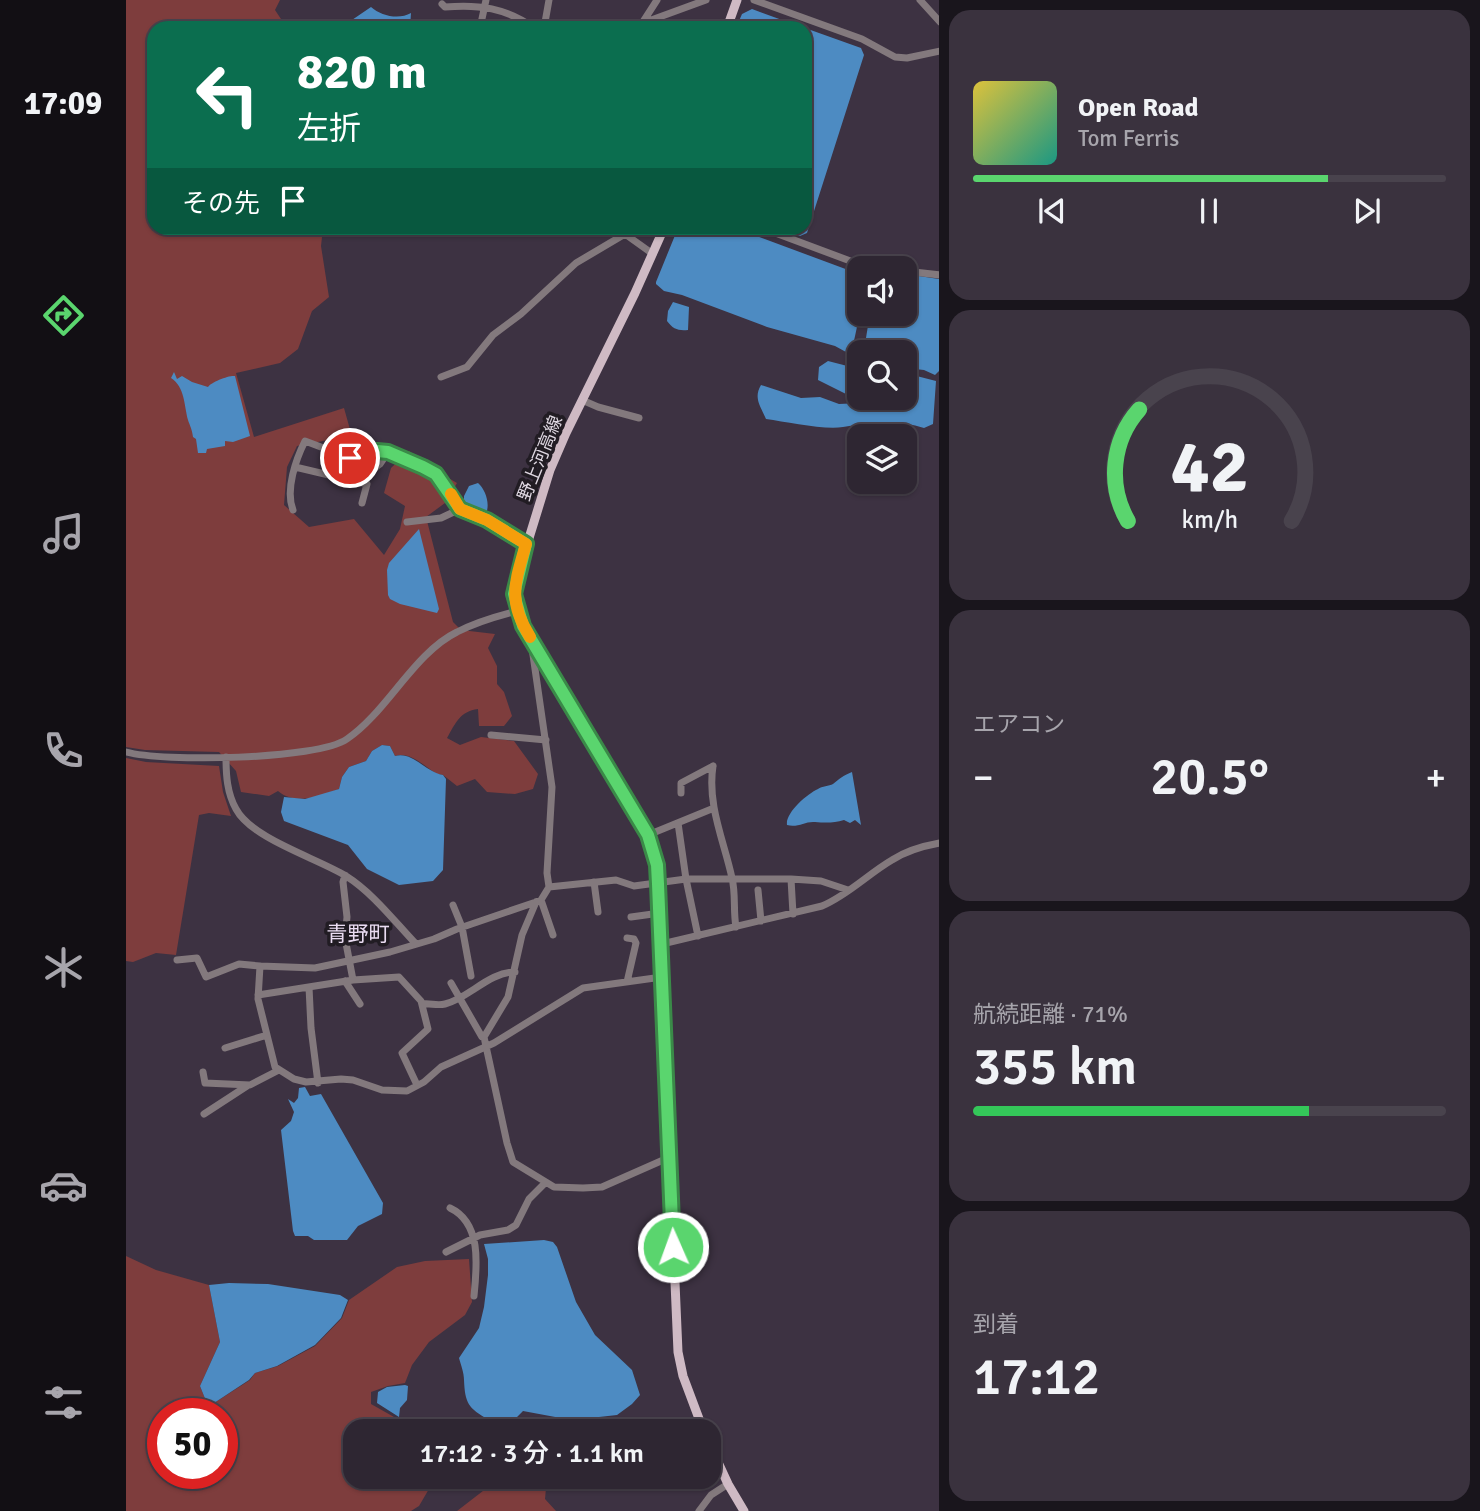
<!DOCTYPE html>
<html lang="ja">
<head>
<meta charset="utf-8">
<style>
  :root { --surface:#2e2632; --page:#3a323e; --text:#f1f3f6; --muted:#a7a5ac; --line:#49434d; --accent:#5ad56e }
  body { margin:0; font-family:Signika,"Noto Sans JP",sans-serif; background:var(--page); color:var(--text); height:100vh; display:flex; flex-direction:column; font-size:26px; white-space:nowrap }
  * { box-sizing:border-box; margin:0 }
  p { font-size:23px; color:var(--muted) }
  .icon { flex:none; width:38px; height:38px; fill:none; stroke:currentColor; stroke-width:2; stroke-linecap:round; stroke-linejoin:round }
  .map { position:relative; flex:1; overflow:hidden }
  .side { display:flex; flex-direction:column; gap:10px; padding:10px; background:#19151c; width:541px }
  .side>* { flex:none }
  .hud { position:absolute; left:21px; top:21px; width:665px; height:214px; border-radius:21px; box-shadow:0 2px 5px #0004,0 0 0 2px var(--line); background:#0b6e4f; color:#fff; overflow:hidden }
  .fabs { position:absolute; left:721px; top:256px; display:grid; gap:14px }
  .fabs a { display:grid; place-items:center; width:70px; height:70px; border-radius:14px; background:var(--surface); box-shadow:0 2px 5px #0004,0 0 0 2px var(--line); font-size:35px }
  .speed { position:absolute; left:21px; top:1398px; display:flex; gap:14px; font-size:35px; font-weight:700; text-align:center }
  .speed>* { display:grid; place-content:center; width:91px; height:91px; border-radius:50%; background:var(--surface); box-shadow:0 2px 5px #0004,0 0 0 2px var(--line); line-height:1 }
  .speed .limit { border:10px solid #d22; background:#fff; color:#111 }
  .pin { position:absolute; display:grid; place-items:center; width:60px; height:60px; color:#fff; margin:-30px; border:4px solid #fff; border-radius:50%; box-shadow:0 2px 7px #0007 }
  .me { position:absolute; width:77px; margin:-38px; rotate:358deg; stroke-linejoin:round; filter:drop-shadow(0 0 5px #0008) }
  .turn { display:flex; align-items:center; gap:24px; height:147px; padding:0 35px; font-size:32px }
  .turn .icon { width:91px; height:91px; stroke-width:2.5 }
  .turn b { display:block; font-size:49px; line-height:60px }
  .then { display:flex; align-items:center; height:66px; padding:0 35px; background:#0003; gap:14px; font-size:26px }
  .big { font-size:52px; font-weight:600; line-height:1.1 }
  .side .widget { flex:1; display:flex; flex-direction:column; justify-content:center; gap:10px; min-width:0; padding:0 24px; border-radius:21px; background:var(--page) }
  .side .dial { align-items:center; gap:0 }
  .dial svg { height:182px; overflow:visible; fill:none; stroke:var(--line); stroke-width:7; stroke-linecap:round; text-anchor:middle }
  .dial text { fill:var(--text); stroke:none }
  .song { display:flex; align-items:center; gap:21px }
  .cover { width:84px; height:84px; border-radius:10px; background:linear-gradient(135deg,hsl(50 70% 55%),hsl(170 70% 35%)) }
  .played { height:7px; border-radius:4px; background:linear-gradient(90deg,var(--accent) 75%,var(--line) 75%) }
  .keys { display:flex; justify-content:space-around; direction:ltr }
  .heat { display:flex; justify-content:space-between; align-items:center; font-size:38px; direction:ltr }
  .charge { height:10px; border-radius:5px; background:linear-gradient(90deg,#34c759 71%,var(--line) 0) }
  .trip { position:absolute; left:217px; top:1419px; width:378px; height:70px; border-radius:21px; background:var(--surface); box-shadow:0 2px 5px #0004,0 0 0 2px var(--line); font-weight:600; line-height:70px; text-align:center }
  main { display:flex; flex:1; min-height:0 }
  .tabs { display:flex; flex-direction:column; width:126px; justify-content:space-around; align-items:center; background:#120f14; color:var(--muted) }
  .tabs .icon { width:49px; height:49px }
  .tabs .active { color:var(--accent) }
  .tabs b { font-size:32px; color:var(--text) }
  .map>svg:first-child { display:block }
  .green { fill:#7e3d3d; fill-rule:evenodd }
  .water { fill:#4d8bc2 }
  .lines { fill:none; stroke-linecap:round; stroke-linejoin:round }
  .minor { stroke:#83797d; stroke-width:7 }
  .major { stroke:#cfbac4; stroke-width:9 }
  .route-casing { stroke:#3a8a48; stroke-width:18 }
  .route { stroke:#5ad56e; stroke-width:12 }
  .slow { stroke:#f59e0b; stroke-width:12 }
  .labels { text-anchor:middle; stroke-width:7; stroke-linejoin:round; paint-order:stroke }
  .street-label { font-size:18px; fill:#dfd8e2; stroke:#211c23 }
  .quarter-label { font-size:21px; fill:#eadcf2; stroke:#211c23 }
</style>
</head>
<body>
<main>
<nav class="tabs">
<b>17:09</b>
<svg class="icon active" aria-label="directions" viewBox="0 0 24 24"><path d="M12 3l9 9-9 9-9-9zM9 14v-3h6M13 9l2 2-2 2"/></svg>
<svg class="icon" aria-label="music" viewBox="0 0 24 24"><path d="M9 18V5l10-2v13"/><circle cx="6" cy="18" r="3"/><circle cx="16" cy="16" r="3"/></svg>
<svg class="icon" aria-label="phone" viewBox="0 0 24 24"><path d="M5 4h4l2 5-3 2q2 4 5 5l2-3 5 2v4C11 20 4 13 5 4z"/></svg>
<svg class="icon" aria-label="climate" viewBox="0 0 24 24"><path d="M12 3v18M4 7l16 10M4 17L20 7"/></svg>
<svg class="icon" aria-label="car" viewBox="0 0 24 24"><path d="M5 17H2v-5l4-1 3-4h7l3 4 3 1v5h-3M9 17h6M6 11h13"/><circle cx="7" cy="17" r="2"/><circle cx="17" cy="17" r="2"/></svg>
<svg class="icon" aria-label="filters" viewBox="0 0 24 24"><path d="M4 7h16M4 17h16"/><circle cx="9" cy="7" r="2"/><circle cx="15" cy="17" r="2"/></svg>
</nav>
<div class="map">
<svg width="814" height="1511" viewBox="0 0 814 1511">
  <rect width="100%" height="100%" fill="#3d3242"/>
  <path class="green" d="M 0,0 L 154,0 L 149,10 L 161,28 L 28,28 L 28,228 L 197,228 L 195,246 L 203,297 L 186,311 L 172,349 L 154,363 L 110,373 L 128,437 L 218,408 L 225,433 L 220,453 L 202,440 L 171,446 L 161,467 L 158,505 L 183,527 L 228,519 L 258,555 L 274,529 L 279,506 L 258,493 L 265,468 L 283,451 L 307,469 L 331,483 L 319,503 L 300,517 L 327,622 L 335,630 L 369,634 L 362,648 L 371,666 L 371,684 L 378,692 L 386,716 L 378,726 L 353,726 L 352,709 C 334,711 329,724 321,738 L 334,745 L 355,737 L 388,741 L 412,774 L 407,789 L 389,794 L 361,792 L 349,779 L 331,786 L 317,775 L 311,774 C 298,766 284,751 269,756 L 264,746 L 256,745 L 246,751 L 240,761 L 223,767 L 216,777 L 213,789 C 193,796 170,806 152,791 L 143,796 L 115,792 L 110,771 L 93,752 L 19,750 L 0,747 Z
    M 0,758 L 20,762 L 93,766 L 97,792 L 105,816 L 83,813 L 73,815 L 50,955 L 30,953 L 7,962 L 0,961 Z
    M 0,1256 L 30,1270 L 83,1285 L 94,1342 L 74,1386 L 80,1401 L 85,1405 L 124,1380 L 129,1373 L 152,1366 L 189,1346 L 216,1318 L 223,1300 L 271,1267 L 299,1261 L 343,1259 L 346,1302 L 339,1315 L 303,1342 L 286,1365 L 279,1383 L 262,1386 L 245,1392 L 245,1404 L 268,1417 L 287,1431 L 229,1432 L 229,1477 L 310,1477 L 293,1506 L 285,1511 L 0,1511 ZM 37,1414 L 96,1414 L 96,1474 L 37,1474 Z
    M 375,1477 L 421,1477 L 419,1499 L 430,1511 L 331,1511 Z"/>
  <path class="water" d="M 245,7 C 255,16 273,20 285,13 L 284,28 L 223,28 L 223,22 Z
    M 626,9 L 678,28 L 610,28 L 616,14 Z
    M 679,28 L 735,48 L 738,55 L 681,233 L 674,236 L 652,228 L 679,228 Z
    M 552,228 L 609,228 L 733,274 L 734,313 L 726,350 L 720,352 L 709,346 L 641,327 L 556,295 L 538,291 L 530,284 L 530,282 Z
    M 779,274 L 813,279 L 814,370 L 809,375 L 798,370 L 779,368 L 779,352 L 741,352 L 740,338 L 744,313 L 779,313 Z
    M 547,302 L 563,307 L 562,330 C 552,331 547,329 541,321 L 542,311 Z
    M 702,361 L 733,369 L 733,391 L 720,394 L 692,380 L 693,367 Z
    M 48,372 L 51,379 L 56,376 L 66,382 L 82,387 C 85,382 103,375 109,376 L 124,436 L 107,442 L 99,441 L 99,446 L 81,449 L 80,453 L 72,453 L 70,439 L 67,437 C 66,429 64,426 62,420 C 58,405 59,387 45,378 Z
    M 779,373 L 810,381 L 807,424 L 798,428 C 772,419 743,423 717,427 C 698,430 661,422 640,419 C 635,407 627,398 635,385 L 675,398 L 694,397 L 713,404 L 734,403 L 736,397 L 779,397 Z
    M 352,483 C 360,490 365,506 359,515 L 338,505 L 338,496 L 343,486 Z
    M 293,529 L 313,609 L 311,613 L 274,604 L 264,599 L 262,595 L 261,570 L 263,563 Z
    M 256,745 L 264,746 L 269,756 C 287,751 299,772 317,775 L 320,779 L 317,870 L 307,881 L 273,885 L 241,869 L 222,845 L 158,821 L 155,812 L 158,797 L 179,799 L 213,789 L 216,777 L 223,767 L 240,761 L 246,751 Z
    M 726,772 L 735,825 L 729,820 L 724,823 L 718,820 C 708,823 700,823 689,822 C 679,821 672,828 661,825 C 659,813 681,794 692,789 C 696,786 703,786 707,784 C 713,779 718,775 726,772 Z
    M 179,1087 L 184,1096 L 195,1094 L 257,1203 L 256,1214 L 232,1226 L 221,1240 L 188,1240 L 182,1236 L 169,1236 L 167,1231 L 155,1130 L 165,1121 L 168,1112 L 162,1099 L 168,1103 L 172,1098 L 173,1088 Z
    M 418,1240 L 427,1242 L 431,1247 L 450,1302 L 469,1335 L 506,1370 L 514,1395 L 506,1404 L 491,1415 L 473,1417 L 457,1426 L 440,1419 L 397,1411 L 386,1422 L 372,1417 L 363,1420 C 342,1408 339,1403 338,1380 C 338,1373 335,1365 333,1358 L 353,1328 L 358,1307 L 362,1275 L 362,1259 L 358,1244 Z
    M 103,1283 L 142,1284 L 214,1295 L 222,1300 L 215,1318 L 189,1345 L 151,1366 L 129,1373 L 123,1380 L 85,1405 L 80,1401 L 74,1386 L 94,1342 L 83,1285 Z
    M 279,1385 L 282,1386 L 281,1400 L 274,1408 L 273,1417 L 251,1403 L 252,1392 L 261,1387 Z"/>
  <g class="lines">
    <path class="minor" d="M 628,0 L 736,39 L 769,57 L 781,58 L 814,51
      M 794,0 L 814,22
      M 316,4 L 319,7 C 353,4 380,8 408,28
      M 517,23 L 580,0
      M 354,28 L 360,0
      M 418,28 L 423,0
      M 513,28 L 531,0
      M 636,228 L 743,268
      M 499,234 L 507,228
      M 779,271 L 814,275
      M 315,377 L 341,367 L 367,335 L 395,314 L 450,263 L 499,234 L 527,254
      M 456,400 L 472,407 L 513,418
      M 169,467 L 241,484 L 236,503
      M 237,477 L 254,464 L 262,452
      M 167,510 C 159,490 170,459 179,441 L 224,458 L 252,451 L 262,452 L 297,466 L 310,474 L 334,509 L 361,520 L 400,544
      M 281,522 L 315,518 L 334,509
      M 409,645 L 406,648 L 426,787 L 421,873 L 423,887
      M 365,735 L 420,740
      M 0,752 C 36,762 191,760 221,739 C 261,712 288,653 331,632 C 350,622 371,616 391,611
      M 100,757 C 100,775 101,793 110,809 C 126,839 191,858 220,876 C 247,893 269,922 290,944
      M 587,766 C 581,805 598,841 606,878 C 610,894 607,911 610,927
      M 555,793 L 555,783 L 587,766
      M 552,823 L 560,879 L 572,936
      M 522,835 L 588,808
      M 219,875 L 217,882 L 221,917 L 219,938 L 227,980
      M 665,879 L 667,914
      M 468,882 L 472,912
      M 632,890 L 635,921
      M 415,900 L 427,935
      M 410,902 L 396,935 L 382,997 L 358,1037 L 381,1143 L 387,1162 L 428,1187 L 457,1188 L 476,1187 L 544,1157
      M 327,905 L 336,927 L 345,976
      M 505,917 L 534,913
      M 536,944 L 696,906 C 722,895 742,874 766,860 C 780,851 797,846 814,843
      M 51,960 L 71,958 L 80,977 L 113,964 L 134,966
      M 536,977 L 457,988 L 368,1043 L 315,1067 L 298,1082 L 281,1091 L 256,1090 L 227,1080 L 215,1079 L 180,1082 L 168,1079 L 149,1067 L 132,999 L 134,966 L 189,968 L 264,952 L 308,939 L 331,929 L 410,902 L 415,900 L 423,887 L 490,880 L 508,886 L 560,879 L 665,879 L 695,881 L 722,890
      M 219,981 L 234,1004
      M 501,982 L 510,943 L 508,939 L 501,938
      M 325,983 L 356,1037 L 358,1037
      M 183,987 L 185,1028 L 192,1083
      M 132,995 L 227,980 L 273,977 L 295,1001 L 302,1029 L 276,1053 L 291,1085
      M 297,1004 C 304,1003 311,1006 319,1004 C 343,998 363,972 389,972
      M 99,1048 L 141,1035
      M 77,1072 L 79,1083 L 124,1085 L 153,1070
      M 78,1114 L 121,1086
      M 324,1208 C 356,1223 351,1266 348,1296
      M 320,1252 L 354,1235 L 382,1230 L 390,1225 L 403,1199 L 419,1183
      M 573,1511 L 585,1495 L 602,1484"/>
    <path class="major" d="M 601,28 L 611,0
      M 538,228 L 509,293 L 440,433 L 424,470 L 391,577 L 388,594 L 397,626 L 522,835 L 531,865 L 552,1352 L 557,1376 L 578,1432
      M 583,1443 L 602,1484 L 618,1511"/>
  </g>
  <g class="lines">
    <defs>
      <path id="route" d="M 224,458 L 251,451 L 262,452 L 297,467 L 310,474 L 334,509 L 361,520 L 400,544 L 388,594 L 397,626 L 522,835 L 531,865 L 532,884 L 547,1247"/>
    </defs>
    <use href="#route" class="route-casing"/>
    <use href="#route" class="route"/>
    <path class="slow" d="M 325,494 L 334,509 L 361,520 L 400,544 C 389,583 381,600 404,637"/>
  </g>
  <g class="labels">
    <g class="street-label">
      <text transform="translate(414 458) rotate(-68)" y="6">野上河高線</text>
    </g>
    <g class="quarter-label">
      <text x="232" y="941">青野町</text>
    </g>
  </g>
</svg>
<div class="fabs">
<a><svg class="icon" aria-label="sound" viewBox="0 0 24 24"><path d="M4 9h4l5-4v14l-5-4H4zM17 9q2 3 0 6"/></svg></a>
<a><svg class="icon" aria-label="search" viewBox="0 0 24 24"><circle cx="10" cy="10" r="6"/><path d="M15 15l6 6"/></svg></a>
<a><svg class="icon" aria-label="layers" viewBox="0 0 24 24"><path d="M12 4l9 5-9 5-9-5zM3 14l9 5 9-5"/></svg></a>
</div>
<div class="speed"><div class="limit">50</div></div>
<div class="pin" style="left:224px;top:458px;background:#d93025"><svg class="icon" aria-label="arrive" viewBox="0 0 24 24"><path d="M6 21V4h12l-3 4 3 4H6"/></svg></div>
<svg class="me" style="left:547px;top:1247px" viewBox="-20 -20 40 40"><circle r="17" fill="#5ad56e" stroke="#fff" stroke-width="3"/><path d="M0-11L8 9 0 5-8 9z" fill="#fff"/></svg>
<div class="trip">17:12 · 3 分 · 1.1 km</div>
<div class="hud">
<div class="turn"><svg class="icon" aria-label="left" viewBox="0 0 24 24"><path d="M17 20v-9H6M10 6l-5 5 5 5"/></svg><div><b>820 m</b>左折</div></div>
<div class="then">その先<svg class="icon" aria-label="arrive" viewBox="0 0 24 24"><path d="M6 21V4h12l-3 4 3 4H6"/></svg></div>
</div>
</div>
<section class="side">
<div class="widget">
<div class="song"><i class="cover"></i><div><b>Open Road</b><p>Tom Ferris</p></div></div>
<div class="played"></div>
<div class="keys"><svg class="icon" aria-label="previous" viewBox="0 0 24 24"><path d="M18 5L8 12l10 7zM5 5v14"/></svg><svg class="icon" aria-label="pause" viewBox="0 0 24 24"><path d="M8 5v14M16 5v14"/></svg><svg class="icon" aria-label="next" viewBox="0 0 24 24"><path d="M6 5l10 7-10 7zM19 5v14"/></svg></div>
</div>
<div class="widget dial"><svg viewBox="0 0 100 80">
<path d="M14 69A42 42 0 1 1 86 69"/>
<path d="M14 69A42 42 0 0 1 19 20" stroke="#5ad56e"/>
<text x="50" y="56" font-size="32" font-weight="700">42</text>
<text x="50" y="72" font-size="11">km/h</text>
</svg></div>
<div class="widget"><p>エアコン</p>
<div class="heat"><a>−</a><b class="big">20.5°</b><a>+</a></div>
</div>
<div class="widget"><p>航続距離 · 71%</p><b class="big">355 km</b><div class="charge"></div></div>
<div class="widget"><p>到着</p><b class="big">17:12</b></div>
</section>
</main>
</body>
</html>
